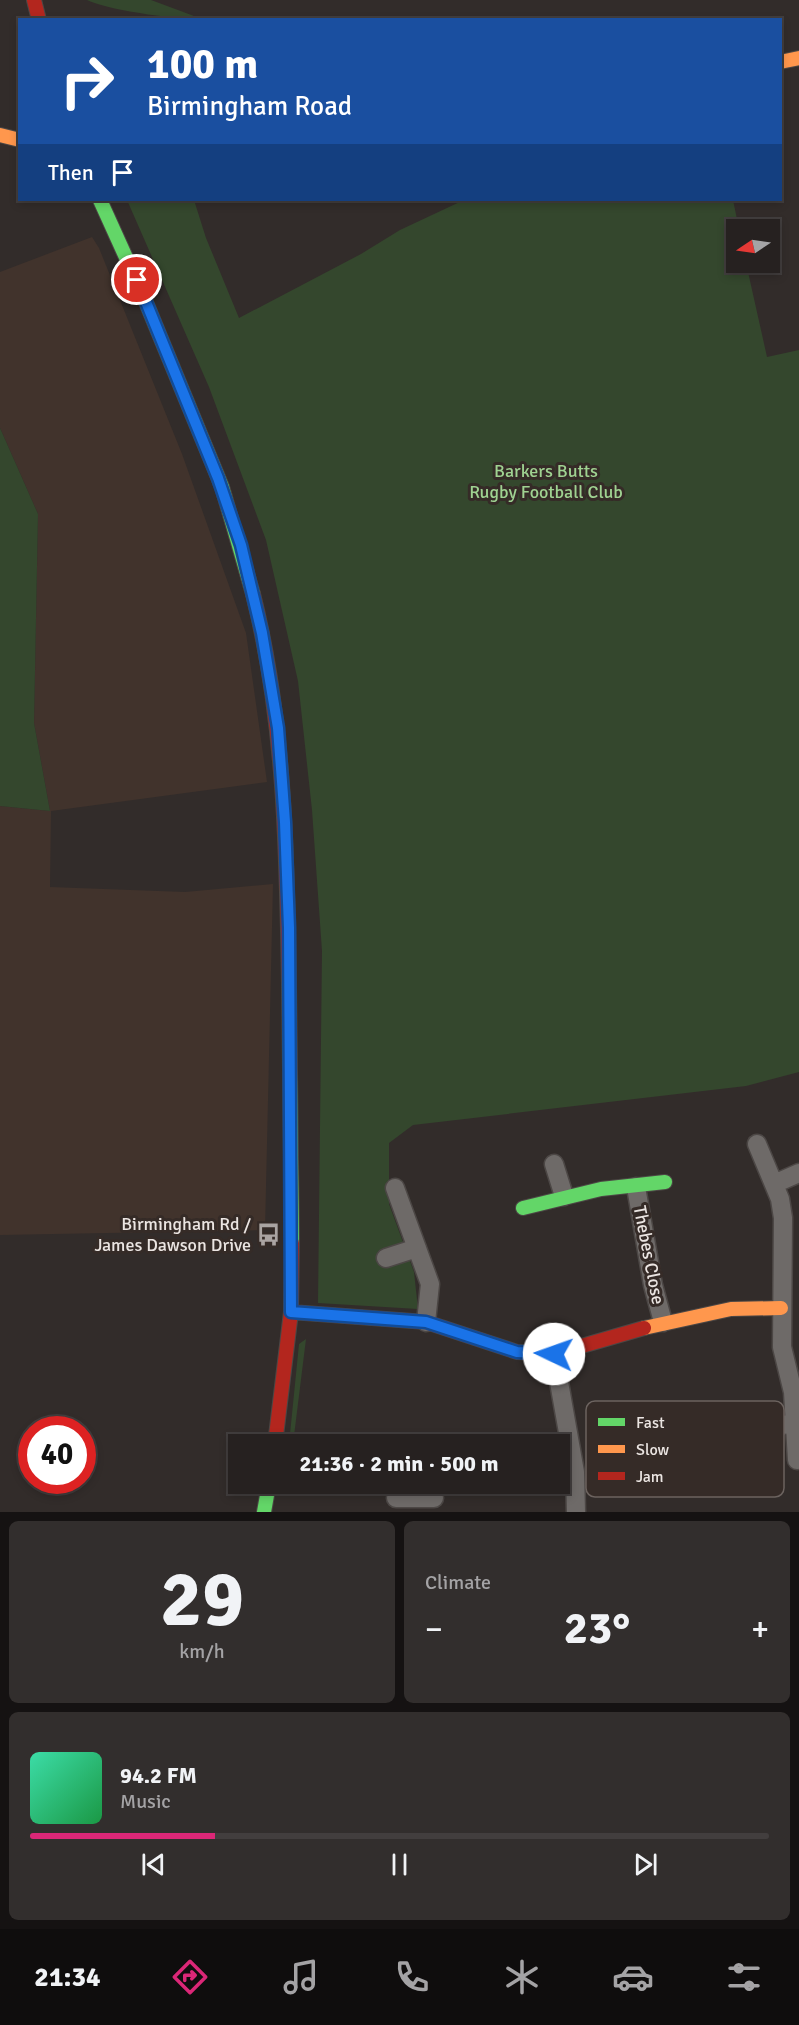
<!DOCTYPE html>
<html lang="en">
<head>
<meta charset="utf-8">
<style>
  :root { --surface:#262120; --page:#322e2d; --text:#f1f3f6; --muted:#a4a3a5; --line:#423e3e; --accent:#db2777 }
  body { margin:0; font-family:Signika,sans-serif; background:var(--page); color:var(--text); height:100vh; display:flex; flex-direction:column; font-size:22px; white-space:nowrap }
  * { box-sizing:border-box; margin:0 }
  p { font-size:20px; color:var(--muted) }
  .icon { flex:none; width:33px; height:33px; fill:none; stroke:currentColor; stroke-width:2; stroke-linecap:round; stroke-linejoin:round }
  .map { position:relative; height:1512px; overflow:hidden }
  .side { display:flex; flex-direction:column; gap:9px; padding:9px; background:#151212; flex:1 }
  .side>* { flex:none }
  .guide { position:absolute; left:18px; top:18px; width:764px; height:183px; border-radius:0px; box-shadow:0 3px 9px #0003,0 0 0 2px var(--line); background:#1a4fa0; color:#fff; overflow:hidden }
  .needle { width:39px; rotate:257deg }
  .buttons { position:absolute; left:726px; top:219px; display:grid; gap:12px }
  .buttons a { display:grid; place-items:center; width:54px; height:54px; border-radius:0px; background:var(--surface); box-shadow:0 3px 9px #0003,0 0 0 2px var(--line); font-size:30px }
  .speed { position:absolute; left:18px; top:1416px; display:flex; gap:12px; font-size:30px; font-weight:700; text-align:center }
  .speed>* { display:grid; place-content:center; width:78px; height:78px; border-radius:50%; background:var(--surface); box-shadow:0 3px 9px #0003,0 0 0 2px var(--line); line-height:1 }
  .speed .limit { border:9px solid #d22; background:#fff; color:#111 }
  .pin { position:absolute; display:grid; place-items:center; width:51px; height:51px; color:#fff; margin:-26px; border:3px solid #fff; border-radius:50%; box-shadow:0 2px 6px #0007 }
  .me { position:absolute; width:66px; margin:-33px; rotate:273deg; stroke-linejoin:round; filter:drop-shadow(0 0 4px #0008) }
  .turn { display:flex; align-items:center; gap:21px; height:126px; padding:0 30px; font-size:27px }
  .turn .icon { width:78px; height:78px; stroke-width:2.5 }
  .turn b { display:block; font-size:42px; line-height:51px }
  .then { display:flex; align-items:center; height:57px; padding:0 30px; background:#0003; gap:12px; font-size:22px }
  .big { font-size:45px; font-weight:700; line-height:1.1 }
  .side .card { flex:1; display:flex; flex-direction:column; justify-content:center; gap:9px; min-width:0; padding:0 21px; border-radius:9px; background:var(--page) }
  .side .dial { align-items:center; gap:0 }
  .dial b { font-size:78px; line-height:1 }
  .song { display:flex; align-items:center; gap:18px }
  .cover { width:72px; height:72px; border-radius:9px; background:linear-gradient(135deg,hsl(160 70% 55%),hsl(140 70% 35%)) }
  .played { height:6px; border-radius:3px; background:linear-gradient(90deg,var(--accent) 25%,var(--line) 25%) }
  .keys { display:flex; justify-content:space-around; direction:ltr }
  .heat { display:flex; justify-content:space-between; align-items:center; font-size:33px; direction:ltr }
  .side .tiles { flex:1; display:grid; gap:9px; grid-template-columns:1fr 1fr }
  .card:last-child { grid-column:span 2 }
  .trip { position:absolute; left:228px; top:1434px; width:342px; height:60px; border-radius:0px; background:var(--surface); box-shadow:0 3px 9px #0003,0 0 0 2px var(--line); font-weight:700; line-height:60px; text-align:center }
  .dock { display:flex; height:96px; justify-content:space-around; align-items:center; background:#0f0d0d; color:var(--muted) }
  .dock .icon { width:42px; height:42px }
  .dock .selected { color:var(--accent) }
  .dock b { font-size:27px; color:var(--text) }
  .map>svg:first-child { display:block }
  .built { fill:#41332c }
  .green { fill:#34472d }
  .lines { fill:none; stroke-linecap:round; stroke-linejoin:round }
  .street-casing { stroke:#4c4745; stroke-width:21 }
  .fast-casing { stroke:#4c4745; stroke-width:16 }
  .slow-casing { stroke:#4c4745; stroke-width:16 }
  .jam-casing { stroke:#4c4745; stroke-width:16 }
  .street { stroke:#6e6a68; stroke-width:18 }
  .fast { stroke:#63d668; stroke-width:14 }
  .slow { stroke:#ff974d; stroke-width:14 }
  .jam { stroke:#b3261e; stroke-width:14 }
  .route-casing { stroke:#114b97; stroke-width:15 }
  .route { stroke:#1a73e8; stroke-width:10 }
  .labels { text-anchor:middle; stroke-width:6; stroke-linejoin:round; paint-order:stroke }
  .park-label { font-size:18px; fill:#9fd291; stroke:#352b27 }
  .poi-label { font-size:18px; fill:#ebe5e2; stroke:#352b27; text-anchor:end }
  .street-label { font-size:18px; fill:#ebe5e2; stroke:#352b27 }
  .key { fill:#352b27; stroke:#6c635f; stroke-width:1.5 }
  .key-label { font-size:16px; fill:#ebe5e2 }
</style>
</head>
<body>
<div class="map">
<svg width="799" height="1512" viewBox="0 0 799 1512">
  <rect width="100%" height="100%" fill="#322c2a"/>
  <path class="built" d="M 92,237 L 99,248 L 182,454 L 246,633 L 267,782 L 51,811 L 50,887 L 185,892 L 273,884 L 265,1230 L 0,1235 L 0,806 L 50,811 L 34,723 L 38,514 L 0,428 L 0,272 Z"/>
  <path class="green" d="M 87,0 L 151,0 L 202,19 C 178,20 107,10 87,0 Z
    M 127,200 L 194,200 L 206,238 L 239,318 L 361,254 L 400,230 L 464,200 L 733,200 L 739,229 L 736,230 L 736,262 L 746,263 L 767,357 L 799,350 L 799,1072 L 746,1086 L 413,1125 L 389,1143 L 389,1204 L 414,1272 L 418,1309 L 318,1303 L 322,951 L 312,810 L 298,681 L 266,540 L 209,387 Z
    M 0,428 L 38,514 L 34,723 L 50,811 L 0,806 Z
    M 306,1339 L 293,1444 L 289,1444 L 299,1344 Z"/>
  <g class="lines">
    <defs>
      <path id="street" d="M 757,1144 L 780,1199 L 783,1218 L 782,1347 L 793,1392 L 797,1460
        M 554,1164 L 564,1196
        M 774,1184 L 799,1173
        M 636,1187 L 653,1285 L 663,1322
        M 395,1188 L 430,1284 L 426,1322
        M 386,1258 L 417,1248
        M 554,1354 L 575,1472 L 576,1512
        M 723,1423 L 797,1425
        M 396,1498 L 434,1498"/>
      <path id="fast" d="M 100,200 L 143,295 L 222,487 L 253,594
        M 289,985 L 292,1243
        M 523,1208 L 601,1189 L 665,1182
        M 264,1512 L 269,1484"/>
      <path id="slow" d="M 780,62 L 799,58
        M 0,135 L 20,140
        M 644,1328 L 731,1309 L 781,1308"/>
      <path id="jam" d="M 34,0 L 39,20
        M 253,594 C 285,721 287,855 289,985
        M 291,1312 L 426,1322 L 517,1352 L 554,1354 L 644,1328
        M 275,1444 L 291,1312 L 292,1243"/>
    </defs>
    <use href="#street" class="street-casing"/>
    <use href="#fast" class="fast-casing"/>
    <use href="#slow" class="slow-casing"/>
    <use href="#jam" class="jam-casing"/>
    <use href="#street" class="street"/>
    <use href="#fast" class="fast"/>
    <use href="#slow" class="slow"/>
    <use href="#jam" class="jam"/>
  </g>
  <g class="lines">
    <defs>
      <path id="route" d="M 137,280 L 218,478 L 241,545 L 262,633 L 278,728 L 285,822 L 289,928 L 291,1312 L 426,1322 L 517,1352 L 554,1354"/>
    </defs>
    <use href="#route" class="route-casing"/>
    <use href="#route" class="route"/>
  </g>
  <defs>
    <symbol id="bus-bare" viewBox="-9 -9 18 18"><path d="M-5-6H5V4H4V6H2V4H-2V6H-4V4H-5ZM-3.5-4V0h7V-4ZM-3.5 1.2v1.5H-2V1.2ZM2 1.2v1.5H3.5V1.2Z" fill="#aaa4a2" stroke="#352b27" stroke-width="2.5" paint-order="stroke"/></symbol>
  </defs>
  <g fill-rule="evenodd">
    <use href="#bus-bare" x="252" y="1218" width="33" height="33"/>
  </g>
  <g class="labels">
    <g class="park-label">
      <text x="546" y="477">Barkers Butts<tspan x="546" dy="21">Rugby Football Club</tspan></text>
    </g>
    <g class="poi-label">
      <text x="251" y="1230">Birmingham Rd /<tspan x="251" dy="21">James Dawson Drive</tspan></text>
    </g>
    <g class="street-label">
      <text transform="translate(649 1255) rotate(79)" y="6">Thebes Close</text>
    </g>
  </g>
  <rect x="586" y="1401" width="198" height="96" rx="9" class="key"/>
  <rect x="598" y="1418" width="27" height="8" fill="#63d668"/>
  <rect x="598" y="1445" width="27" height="8" fill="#ff974d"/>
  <rect x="598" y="1472" width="27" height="8" fill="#b3261e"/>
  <g class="key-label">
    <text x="636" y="1428">Fast</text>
    <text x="636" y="1455">Slow</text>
    <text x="636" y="1482">Jam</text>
  </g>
</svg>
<div class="buttons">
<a><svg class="needle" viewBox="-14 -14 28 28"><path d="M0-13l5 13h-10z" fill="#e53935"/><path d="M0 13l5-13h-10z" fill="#a4a3a5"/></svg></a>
</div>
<div class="speed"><div class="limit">40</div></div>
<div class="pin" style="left:137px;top:280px;background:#d93025"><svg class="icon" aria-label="arrive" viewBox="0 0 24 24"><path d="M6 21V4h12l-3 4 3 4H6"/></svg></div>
<svg class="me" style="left:554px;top:1354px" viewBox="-20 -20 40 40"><circle r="19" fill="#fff"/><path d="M0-13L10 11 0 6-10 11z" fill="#1a73e8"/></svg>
<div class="trip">21:36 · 2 min · 500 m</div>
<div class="guide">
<div class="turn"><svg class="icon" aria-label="right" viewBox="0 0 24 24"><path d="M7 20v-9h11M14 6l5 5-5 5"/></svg><div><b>100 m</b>Birmingham Road</div></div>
<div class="then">Then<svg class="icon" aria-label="arrive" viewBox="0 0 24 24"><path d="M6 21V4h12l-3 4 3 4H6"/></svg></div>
</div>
</div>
<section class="side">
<div class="tiles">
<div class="card dial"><b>29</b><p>km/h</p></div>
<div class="card"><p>Climate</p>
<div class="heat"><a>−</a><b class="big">23°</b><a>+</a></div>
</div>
<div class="card">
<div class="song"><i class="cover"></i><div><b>94.2 FM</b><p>Music</p></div></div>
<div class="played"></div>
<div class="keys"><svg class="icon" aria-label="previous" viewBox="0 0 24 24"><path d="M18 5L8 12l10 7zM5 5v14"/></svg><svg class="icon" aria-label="pause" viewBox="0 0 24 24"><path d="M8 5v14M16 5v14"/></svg><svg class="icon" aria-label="next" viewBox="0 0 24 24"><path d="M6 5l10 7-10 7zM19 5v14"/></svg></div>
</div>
</div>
</section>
<nav class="dock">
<b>21:34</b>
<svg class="icon selected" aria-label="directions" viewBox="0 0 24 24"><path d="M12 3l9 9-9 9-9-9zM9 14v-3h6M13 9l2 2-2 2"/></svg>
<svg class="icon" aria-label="music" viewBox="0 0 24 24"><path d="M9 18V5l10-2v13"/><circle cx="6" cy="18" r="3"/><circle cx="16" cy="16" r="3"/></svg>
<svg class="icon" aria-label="phone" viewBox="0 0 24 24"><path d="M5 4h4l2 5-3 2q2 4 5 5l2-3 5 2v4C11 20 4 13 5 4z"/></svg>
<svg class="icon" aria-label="climate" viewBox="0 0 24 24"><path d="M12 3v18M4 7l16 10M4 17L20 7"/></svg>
<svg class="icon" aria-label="car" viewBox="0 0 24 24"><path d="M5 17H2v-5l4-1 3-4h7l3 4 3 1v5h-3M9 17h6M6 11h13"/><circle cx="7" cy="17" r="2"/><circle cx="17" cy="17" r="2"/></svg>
<svg class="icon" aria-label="filters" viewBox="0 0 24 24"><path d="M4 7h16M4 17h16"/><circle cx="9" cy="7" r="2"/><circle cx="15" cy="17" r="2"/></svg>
</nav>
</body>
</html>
